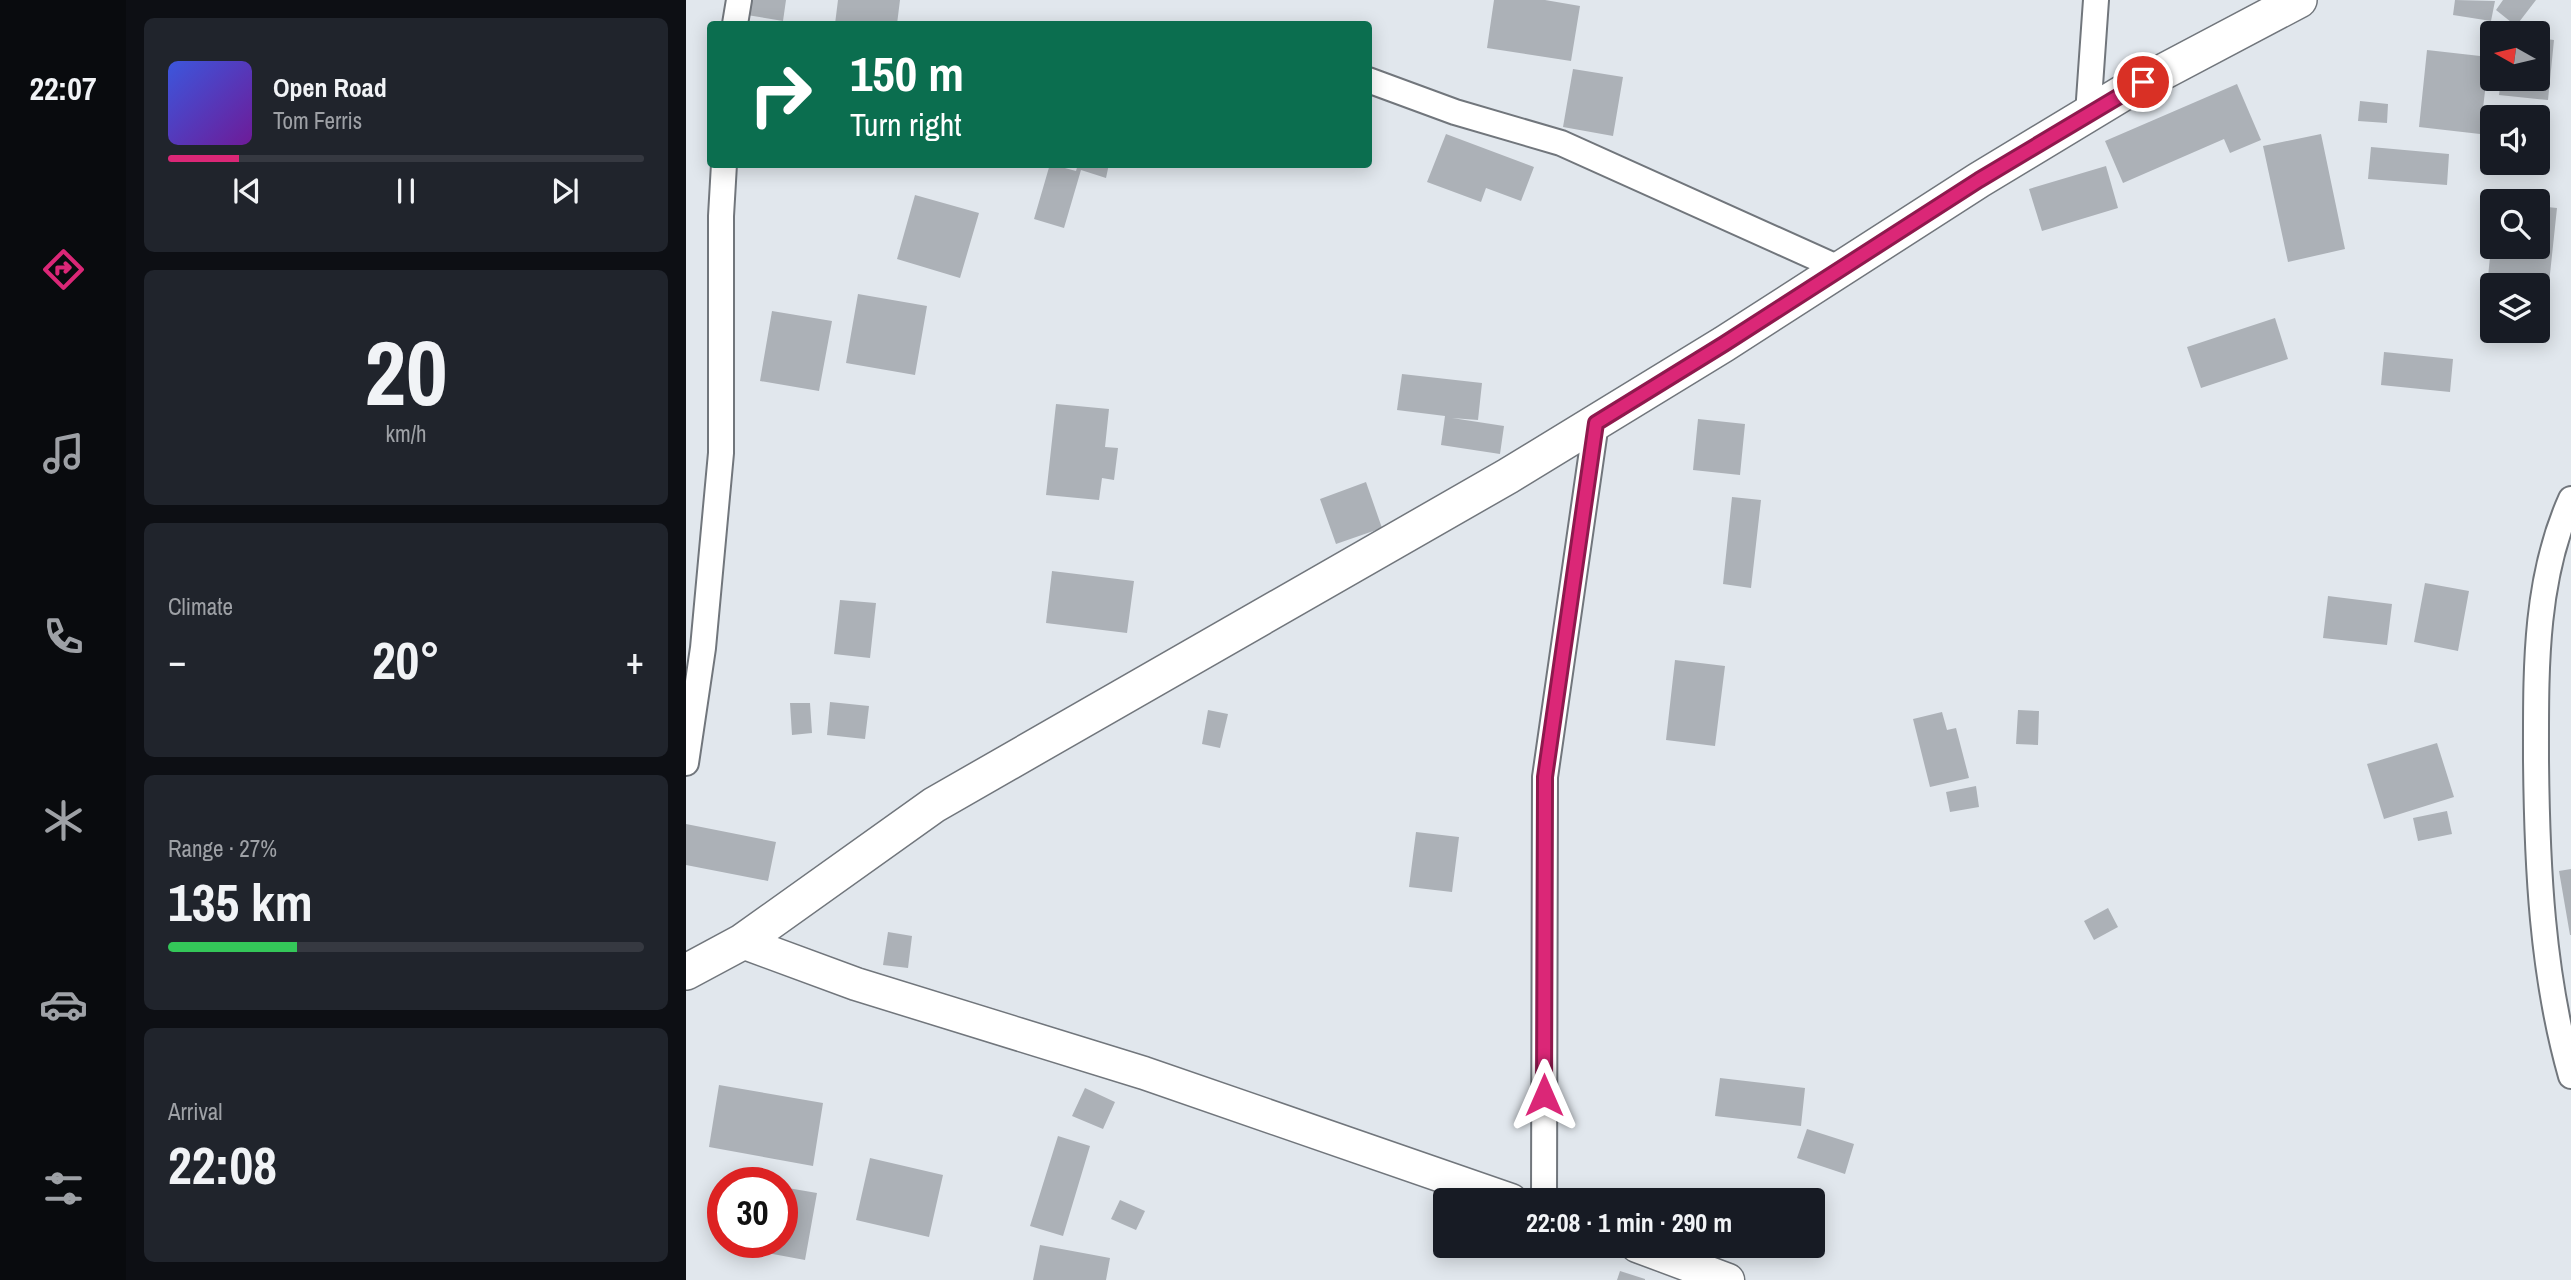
<!DOCTYPE html>
<html lang="en">
<head>
<meta charset="utf-8">
<style>
  :root { --surface:#171b24; --page:#20242c; --text:#f1f3f6; --muted:#9ea1a6; --line:#363941; --accent:#db2777 }
  body { margin:0; font-family:"Archivo Narrow",sans-serif; background:var(--page); color:var(--text); height:100vh; display:flex; flex-direction:column; font-size:26px; white-space:nowrap }
  * { box-sizing:border-box; margin:0 }
  p { font-size:23px; color:var(--muted) }
  .icon { flex:none; width:38px; height:38px; fill:none; stroke:currentColor; stroke-width:2; stroke-linecap:round; stroke-linejoin:round }
  .map { position:relative; flex:1; overflow:hidden }
  .details { display:flex; flex-direction:column; gap:18px; padding:18px; background:#0d0f14; width:560px }
  .details>* { flex:none }
  .banner { position:absolute; left:21px; top:21px; width:665px; height:147px; border-radius:7px; box-shadow:0 4px 18px #0003; background:#0b6e4f; color:#fff; overflow:hidden }
  .needle { width:46px; rotate:278deg }
  .tools { position:absolute; left:1794px; top:21px; display:grid; gap:14px }
  .tools a { display:grid; place-items:center; width:70px; height:70px; border-radius:7px; background:var(--surface); box-shadow:0 4px 18px #0003; font-size:35px }
  .speed { position:absolute; left:21px; top:1167px; display:flex; gap:14px; font-size:35px; font-weight:700; text-align:center }
  .speed>* { display:grid; place-content:center; width:91px; height:91px; border-radius:50%; background:var(--surface); box-shadow:0 4px 18px #0003; line-height:1 }
  .speed .limit { border:10px solid #d22; background:#fff; color:#111 }
  .pin { position:absolute; display:grid; place-items:center; width:60px; height:60px; color:#fff; margin:-30px; border:4px solid #fff; border-radius:50%; box-shadow:0 2px 7px #0007 }
  .me { position:absolute; width:77px; margin:-38px; rotate:0deg; stroke-linejoin:round; filter:drop-shadow(0 0 5px #0008) }
  .turn { display:flex; align-items:center; gap:24px; height:147px; padding:0 28px; font-size:32px }
  .turn .icon { width:91px; height:91px; stroke-width:2.5 }
  .turn b { display:block; font-size:49px; line-height:60px }
  .big { font-size:52px; font-weight:700; line-height:1.1 }
  .details .card { flex:1; display:flex; flex-direction:column; justify-content:center; gap:10px; min-width:0; padding:0 24px; border-radius:10px; background:var(--page) }
  .details .dial { align-items:center; gap:0 }
  .dial b { font-size:91px; line-height:1 }
  .song { display:flex; align-items:center; gap:21px }
  .cover { width:84px; height:84px; border-radius:10px; background:linear-gradient(135deg,hsl(230 70% 55%),hsl(280 70% 35%)) }
  .played { height:7px; border-radius:4px; background:linear-gradient(90deg,var(--accent) 15%,var(--line) 15%) }
  .keys { display:flex; justify-content:space-around; direction:ltr }
  .heat { display:flex; justify-content:space-between; align-items:center; font-size:38px; direction:ltr }
  .charge { height:10px; border-radius:5px; background:linear-gradient(90deg,#34c759 27%,var(--line) 0) }
  .trip { position:absolute; left:747px; top:1188px; width:392px; height:70px; border-radius:7px; background:var(--surface); box-shadow:0 4px 18px #0003; font-weight:700; line-height:70px; text-align:center }
  main { display:flex; flex:1; min-height:0 }
  .tabs { display:flex; flex-direction:column; width:126px; justify-content:space-around; align-items:center; background:#090b0e; color:var(--muted) }
  .tabs .icon { width:49px; height:49px }
  .tabs .on { color:var(--accent) }
  .tabs b { font-size:32px; color:var(--text) }
  .map>svg:first-child { display:block }
  .building { fill:#acb1b7 }
  .lines { fill:none; stroke-linecap:round; stroke-linejoin:round }
  .minor-casing { stroke:#71767c; stroke-width:28 }
  .tertiary-casing { stroke:#71767c; stroke-width:35 }
  .secondary-casing { stroke:#71767c; stroke-width:38 }
  .minor { stroke:#fff; stroke-width:24 }
  .tertiary { stroke:#fff; stroke-width:32 }
  .secondary { stroke:#fff; stroke-width:35 }
  .route-casing { stroke:#8e194d; stroke-width:18 }
  .route { stroke:#db2777; stroke-width:12 }
</style>
</head>
<body>
<main>
<nav class="tabs">
<b>22:07</b>
<svg class="icon on" aria-label="directions" viewBox="0 0 24 24"><path d="M12 3l9 9-9 9-9-9zM9 14v-3h6M13 9l2 2-2 2"/></svg>
<svg class="icon" aria-label="music" viewBox="0 0 24 24"><path d="M9 18V5l10-2v13"/><circle cx="6" cy="18" r="3"/><circle cx="16" cy="16" r="3"/></svg>
<svg class="icon" aria-label="phone" viewBox="0 0 24 24"><path d="M5 4h4l2 5-3 2q2 4 5 5l2-3 5 2v4C11 20 4 13 5 4z"/></svg>
<svg class="icon" aria-label="climate" viewBox="0 0 24 24"><path d="M12 3v18M4 7l16 10M4 17L20 7"/></svg>
<svg class="icon" aria-label="car" viewBox="0 0 24 24"><path d="M5 17H2v-5l4-1 3-4h7l3 4 3 1v5h-3M9 17h6M6 11h13"/><circle cx="7" cy="17" r="2"/><circle cx="17" cy="17" r="2"/></svg>
<svg class="icon" aria-label="filters" viewBox="0 0 24 24"><path d="M4 7h16M4 17h16"/><circle cx="9" cy="7" r="2"/><circle cx="15" cy="17" r="2"/></svg>
</nav>
<section class="details">
<div class="card">
<div class="song"><i class="cover"></i><div><b>Open Road</b><p>Tom Ferris</p></div></div>
<div class="played"></div>
<div class="keys"><svg class="icon" aria-label="previous" viewBox="0 0 24 24"><path d="M18 5L8 12l10 7zM5 5v14"/></svg><svg class="icon" aria-label="pause" viewBox="0 0 24 24"><path d="M8 5v14M16 5v14"/></svg><svg class="icon" aria-label="next" viewBox="0 0 24 24"><path d="M6 5l10 7-10 7zM19 5v14"/></svg></div>
</div>
<div class="card dial"><b>20</b><p>km/h</p></div>
<div class="card"><p>Climate</p>
<div class="heat"><a>−</a><b class="big">20°</b><a>+</a></div>
</div>
<div class="card"><p>Range · 27%</p><b class="big">135 km</b><div class="charge"></div></div>
<div class="card"><p>Arrival</p><b class="big">22:08</b></div>
</section>
<div class="map">
<svg width="1885" height="1280" viewBox="0 0 1885 1280">
  <rect width="100%" height="100%" fill="#e1e7ed"/>
  <path class="building" d="M 64,0 L 100,0 L 97,21 L 61,15 Z
    M 152,0 L 214,0 L 211,24 L 149,24 Z
    M 808,0 L 859,0 L 894,6 L 885,61 L 801,48 Z
    M 1769,0 L 1809,1 L 1805,21 L 1767,15 Z
    M 1817,0 L 1850,0 L 1830,26 L 1810,10 Z
    M 1852,38 L 1868,40 L 1862,100 L 1813,95 L 1815,79 L 1852,79 Z
    M 1741,50 L 1803,57 L 1794,134 L 1733,127 Z
    M 887,69 L 937,77 L 927,136 L 877,127 Z
    M 1551,84 L 1575,140 L 1544,153 L 1538,139 L 1437,183 L 1419,141 Z
    M 1674,101 L 1702,104 L 1701,123 L 1672,121 Z
    M 760,134 L 848,167 L 835,201 L 800,188 L 795,202 L 741,182 Z
    M 1635,134 L 1659,249 L 1602,262 L 1577,146 Z
    M 1685,147 L 1763,154 L 1761,185 L 1682,179 Z
    M 364,164 L 390,171 L 392,164 L 423,164 L 420,178 L 395,170 L 378,228 L 348,219 Z
    M 1420,166 L 1432,208 L 1356,231 L 1343,189 Z
    M 229,195 L 293,213 L 274,278 L 211,259 Z
    M 1852,206 L 1871,208 L 1862,293 L 1852,292 L 1852,285 L 1801,287 L 1805,247 L 1852,247 Z
    M 172,294 L 241,306 L 229,375 L 160,363 Z
    M 86,311 L 146,321 L 133,391 L 74,381 Z
    M 1589,318 L 1602,359 L 1515,388 L 1501,347 Z
    M 1698,352 L 1767,359 L 1764,392 L 1695,385 Z
    M 716,374 L 796,383 L 792,420 L 766,418 L 818,426 L 814,454 L 755,445 L 759,416 L 711,410 Z
    M 370,404 L 423,409 L 419,447 L 432,448 L 428,480 L 416,478 L 413,500 L 360,495 Z
    M 1012,419 L 1059,424 L 1054,475 L 1007,470 Z
    M 680,482 L 696,528 L 650,544 L 634,499 Z
    M 1046,497 L 1075,500 L 1065,588 L 1037,584 Z
    M 366,571 L 448,581 L 441,633 L 360,623 Z
    M 1739,583 L 1783,591 L 1772,651 L 1728,642 Z
    M 1642,596 L 1706,604 L 1701,645 L 1637,638 Z
    M 154,600 L 190,603 L 184,658 L 148,654 Z
    M 989,660 L 1039,666 L 1029,746 L 980,740 Z
    M 144,702 L 183,706 L 179,739 L 141,735 Z
    M 104,703 L 124,703 L 126,733 L 106,735 Z
    M 522,710 L 542,714 L 534,748 L 516,744 Z
    M 1332,710 L 1353,711 L 1352,745 L 1330,744 Z
    M 1256,712 L 1261,730 L 1270,728 L 1283,778 L 1244,787 L 1227,719 Z
    M 1751,743 L 1768,797 L 1698,819 L 1681,764 Z
    M 1290,786 L 1293,807 L 1264,812 L 1260,792 Z
    M 1761,811 L 1766,834 L 1732,841 L 1727,818 Z
    M 0,824 L 90,842 L 82,881 L 0,865 Z
    M 730,832 L 773,837 L 766,892 L 723,887 Z
    M 1885,869 L 1885,935 L 1884,935 L 1873,871 Z
    M 1422,908 L 1432,927 L 1408,940 L 1398,921 Z
    M 202,932 L 226,936 L 222,968 L 197,965 Z
    M 1034,1078 L 1119,1088 L 1115,1126 L 1029,1116 Z
    M 33,1085 L 137,1103 L 127,1166 L 23,1147 Z
    M 399,1088 L 429,1102 L 417,1129 L 386,1116 Z
    M 1121,1129 L 1168,1144 L 1159,1174 L 1111,1158 Z
    M 372,1136 L 404,1146 L 377,1236 L 344,1226 Z
    M 184,1158 L 257,1175 L 243,1237 L 170,1220 Z
    M 96,1187 L 131,1193 L 119,1260 L 54,1248 L 55,1242 L 96,1242 Z
    M 434,1200 L 459,1211 L 450,1230 L 425,1219 Z
    M 354,1245 L 424,1258 L 420,1280 L 347,1280 Z
    M 934,1271 L 959,1279 L 959,1280 L 931,1280 Z"/>
  <g class="lines">
    <defs>
      <path id="minor" d="M 49,24 L 53,0
        M 682,80 L 769,112 L 875,143 L 1155,269
        M 1402,114 L 1410,0
        M 1885,499 C 1848,581 1850,672 1850,760 C 1851,866 1856,974 1885,1076
        M 0,763 L 17,648 L 35,453 L 35,216 L 38,164
        M 858,1200 L 859,777 L 910,423"/>
      <path id="tertiary" d="M 56,942 L 170,984 L 458,1073 L 825,1200
        M 951,1246 L 1042,1280"/>
      <path id="secondary" d="M 0,972 L 56,942 L 248,805 L 822,476 L 1038,344 L 1293,180 L 1437,93 L 1613,0"/>
    </defs>
    <use href="#minor" class="minor-casing"/>
    <use href="#tertiary" class="tertiary-casing"/>
    <use href="#secondary" class="secondary-casing"/>
    <use href="#minor" class="minor"/>
    <use href="#tertiary" class="tertiary"/>
    <use href="#secondary" class="secondary"/>
  </g>
  <g class="lines">
    <defs>
      <path id="route" d="M 858,1095 L 859,777 L 910,423 L 1038,344 L 1293,180 L 1457,82"/>
    </defs>
    <use href="#route" class="route-casing"/>
    <use href="#route" class="route"/>
  </g>
</svg>
<div class="tools">
<a><svg class="needle" viewBox="-14 -14 28 28"><path d="M0-13l5 13h-10z" fill="#e53935"/><path d="M0 13l5-13h-10z" fill="#9ea1a6"/></svg></a>
<a><svg class="icon" aria-label="sound" viewBox="0 0 24 24"><path d="M4 9h4l5-4v14l-5-4H4zM17 9q2 3 0 6"/></svg></a>
<a><svg class="icon" aria-label="search" viewBox="0 0 24 24"><circle cx="10" cy="10" r="6"/><path d="M15 15l6 6"/></svg></a>
<a><svg class="icon" aria-label="layers" viewBox="0 0 24 24"><path d="M12 4l9 5-9 5-9-5zM3 14l9 5 9-5"/></svg></a>
</div>
<div class="speed"><div class="limit">30</div></div>
<div class="pin" style="left:1457px;top:82px;background:#d93025"><svg class="icon" aria-label="arrive" viewBox="0 0 24 24"><path d="M6 21V4h12l-3 4 3 4H6"/></svg></div>
<svg class="me" style="left:858px;top:1095px" viewBox="-20 -20 40 40"><path d="M0-17L14 15 0 8-14 15z" fill="#db2777" stroke="#fff" stroke-width="4"/></svg>
<div class="trip">22:08 · 1 min · 290 m</div>
<div class="banner">
<div class="turn"><svg class="icon" aria-label="right" viewBox="0 0 24 24"><path d="M7 20v-9h11M14 6l5 5-5 5"/></svg><div><b>150 m</b>Turn right</div></div>
</div>
</div>
</main>
</body>
</html>
